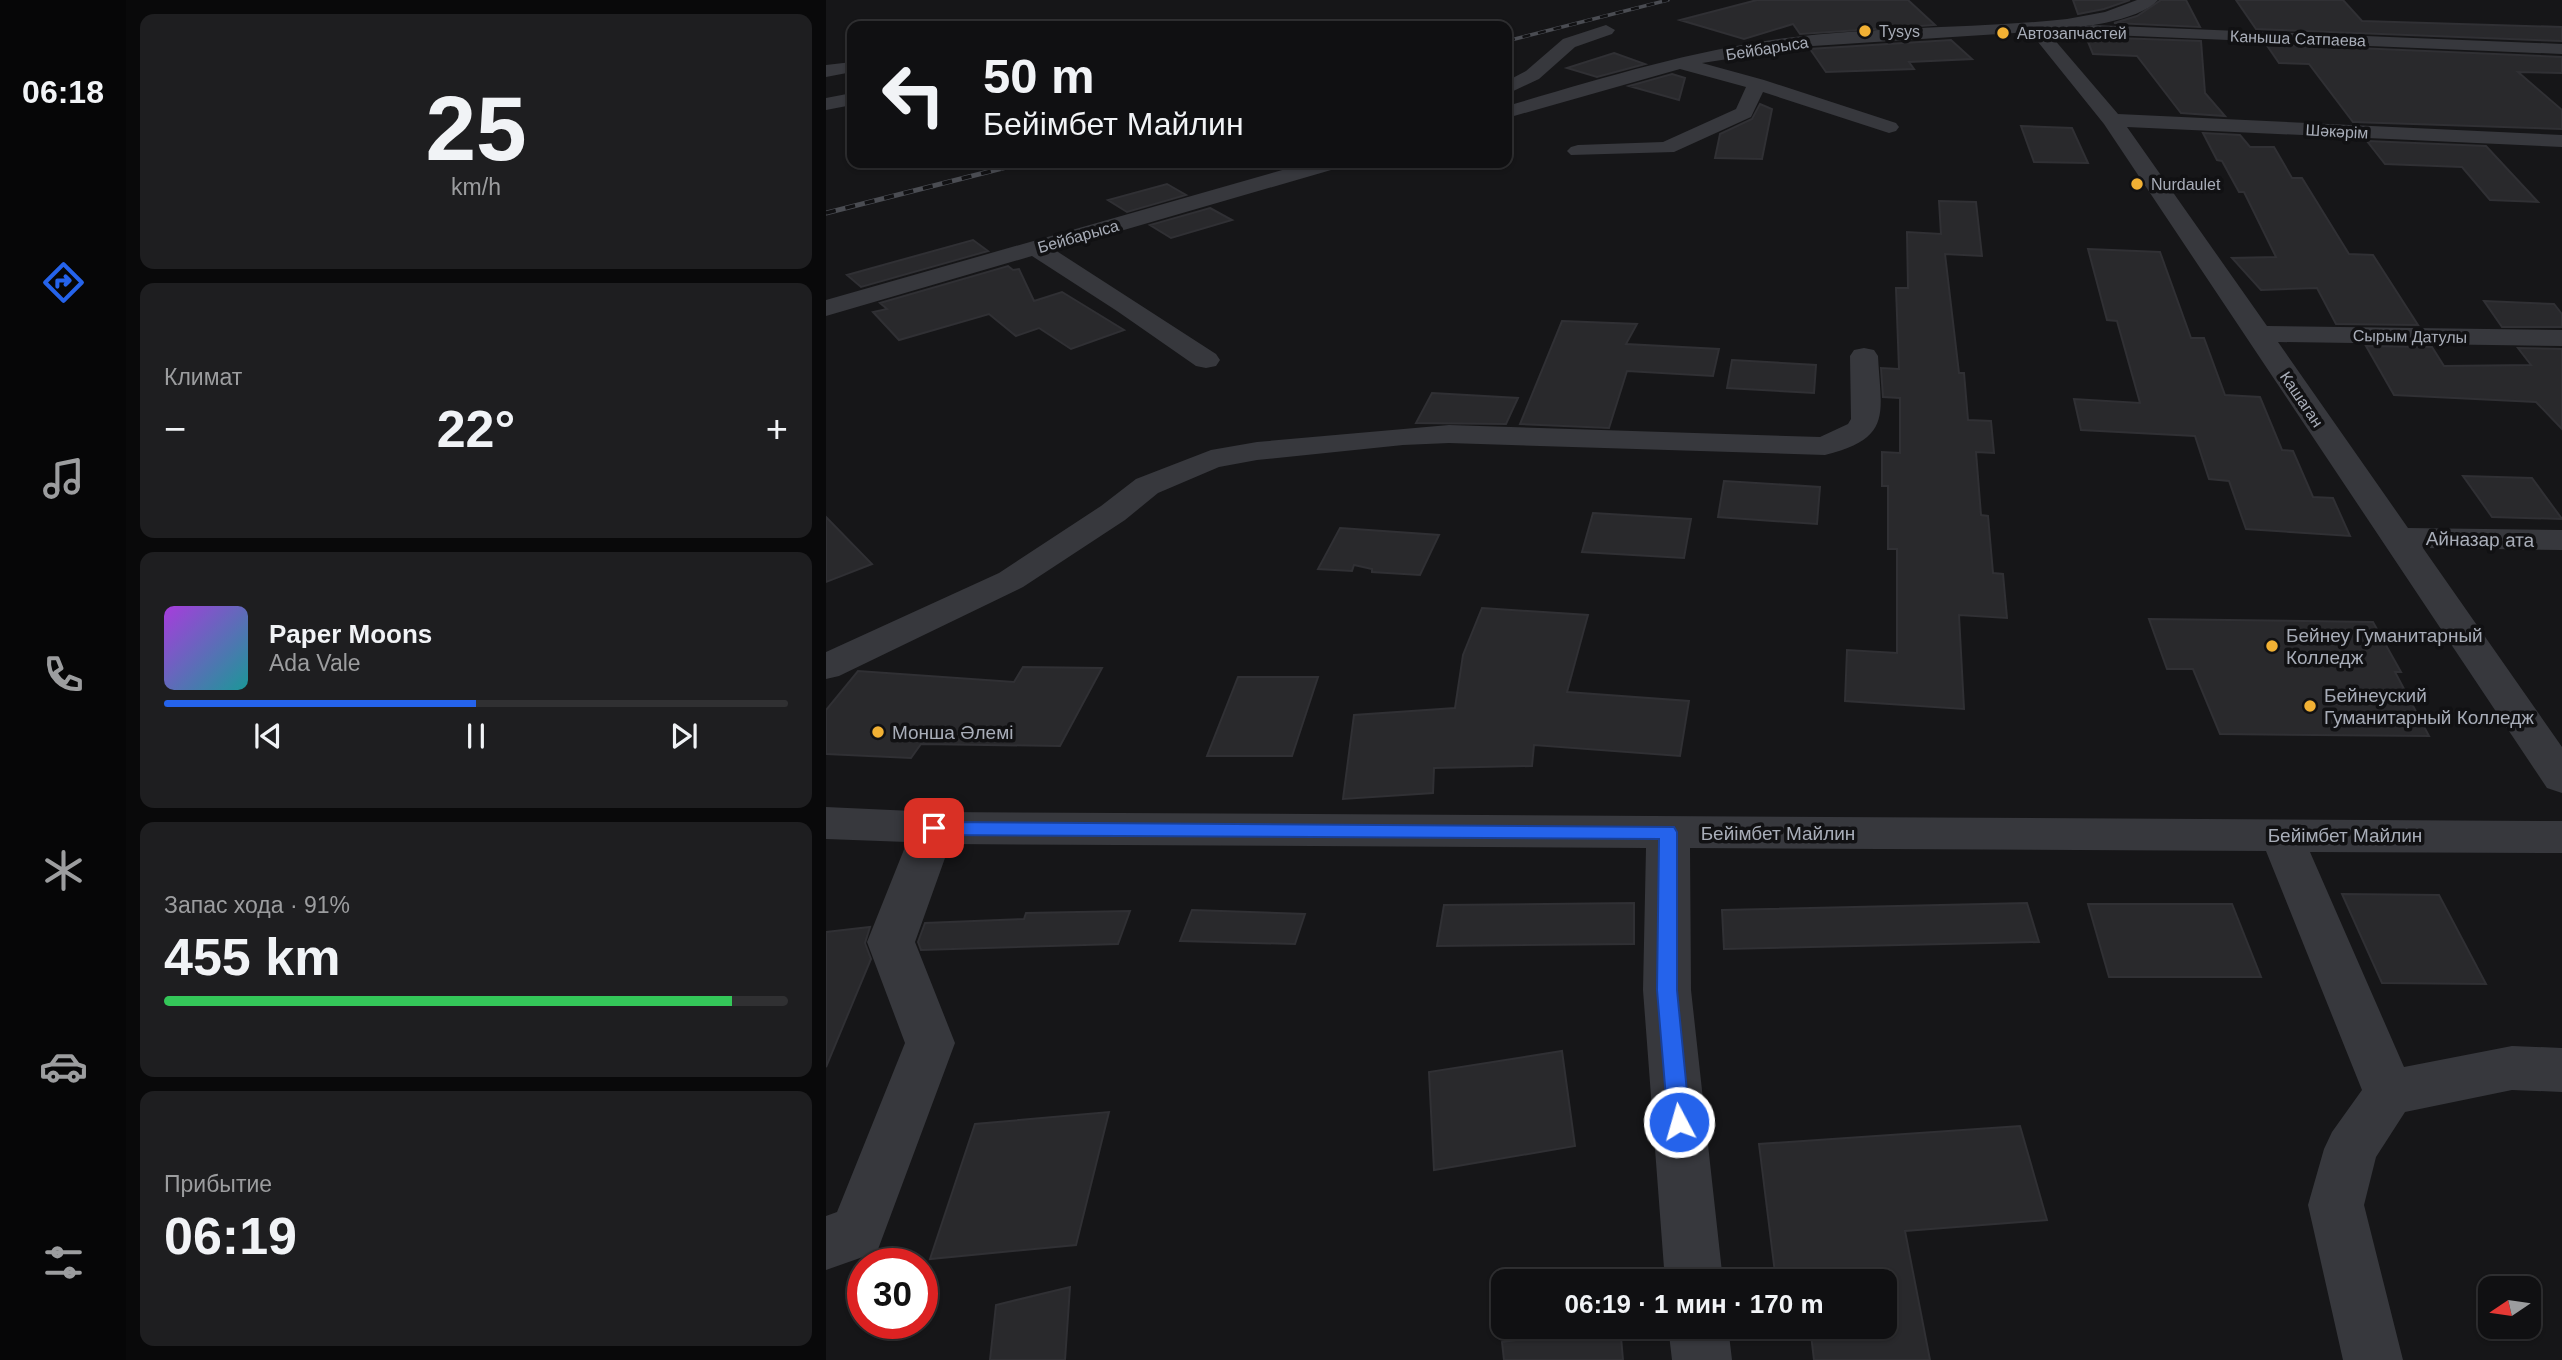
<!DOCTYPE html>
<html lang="ru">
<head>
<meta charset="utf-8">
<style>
  :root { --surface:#101012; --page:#1e1e20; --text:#f1f3f6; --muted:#9c9d9f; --line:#303032; --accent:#2563eb }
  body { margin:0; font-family:Helvetica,sans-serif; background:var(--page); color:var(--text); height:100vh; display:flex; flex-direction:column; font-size:26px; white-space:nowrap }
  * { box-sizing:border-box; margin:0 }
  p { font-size:23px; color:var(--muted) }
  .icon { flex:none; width:38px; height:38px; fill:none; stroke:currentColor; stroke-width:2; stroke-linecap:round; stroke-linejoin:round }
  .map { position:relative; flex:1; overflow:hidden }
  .sheet { display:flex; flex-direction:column; gap:14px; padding:14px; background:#09090a; width:700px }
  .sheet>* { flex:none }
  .banner { position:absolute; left:21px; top:21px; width:665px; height:147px; border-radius:14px; box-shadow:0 2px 5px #0004,0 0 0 2px var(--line); background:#101012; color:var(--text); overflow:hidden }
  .needle { width:46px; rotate:257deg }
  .tools { position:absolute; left:1652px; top:1276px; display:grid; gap:14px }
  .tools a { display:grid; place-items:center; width:63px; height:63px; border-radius:14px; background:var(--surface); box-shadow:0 2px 5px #0004,0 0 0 2px var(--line); font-size:35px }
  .speed { position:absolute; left:21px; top:1248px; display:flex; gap:14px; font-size:35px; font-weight:700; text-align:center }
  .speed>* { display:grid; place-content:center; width:91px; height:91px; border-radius:50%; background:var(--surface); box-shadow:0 2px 5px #0004,0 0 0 2px var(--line); line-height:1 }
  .speed .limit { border:10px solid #d22; background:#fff; color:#111 }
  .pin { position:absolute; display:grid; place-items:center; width:60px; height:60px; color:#fff; margin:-30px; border-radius:14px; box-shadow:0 4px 10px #0006 }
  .me { position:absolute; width:77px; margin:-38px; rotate:354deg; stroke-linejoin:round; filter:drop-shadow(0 0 5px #0008) }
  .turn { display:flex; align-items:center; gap:24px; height:147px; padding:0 21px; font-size:32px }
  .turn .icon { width:91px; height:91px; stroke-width:2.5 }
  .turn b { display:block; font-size:49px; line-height:60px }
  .big { font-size:52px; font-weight:700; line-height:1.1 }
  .sheet .card { flex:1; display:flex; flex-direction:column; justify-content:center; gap:10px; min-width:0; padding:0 24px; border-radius:14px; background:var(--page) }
  .sheet .dial { align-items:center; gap:0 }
  .dial b { font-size:91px; line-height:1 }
  .song { display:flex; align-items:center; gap:21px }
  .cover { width:84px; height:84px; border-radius:10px; background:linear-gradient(135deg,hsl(280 70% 55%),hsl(180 70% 35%)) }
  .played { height:7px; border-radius:4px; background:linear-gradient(90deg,var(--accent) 50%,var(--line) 50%) }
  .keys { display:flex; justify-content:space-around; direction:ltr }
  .heat { display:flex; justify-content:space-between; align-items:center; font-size:38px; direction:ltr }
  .charge { height:10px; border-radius:5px; background:linear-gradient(90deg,#34c759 91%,var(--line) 0) }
  .trip { position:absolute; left:665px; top:1269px; width:406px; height:70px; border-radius:14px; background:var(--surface); box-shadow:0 2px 5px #0004,0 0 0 2px var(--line); font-weight:700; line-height:70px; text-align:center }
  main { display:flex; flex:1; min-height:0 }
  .tab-bar { display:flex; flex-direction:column; width:126px; justify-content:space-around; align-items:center; background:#060607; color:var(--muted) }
  .tab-bar .icon { width:49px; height:49px }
  .tab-bar .current { color:var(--accent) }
  .tab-bar b { font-size:32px; color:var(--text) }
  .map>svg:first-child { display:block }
  .building { fill:#29292c; stroke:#303034; stroke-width:2 }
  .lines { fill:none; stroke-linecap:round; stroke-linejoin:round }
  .minor { fill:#37383d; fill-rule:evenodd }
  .rail-far1-casing { stroke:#4a4c52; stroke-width:3.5 }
  .rail-casing { stroke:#4a4c52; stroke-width:5 }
  .rail-far1 { stroke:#111113; stroke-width:2.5; stroke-dasharray:8; stroke-linecap:butt }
  .rail { stroke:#111113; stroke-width:3.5; stroke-dasharray:10; stroke-linecap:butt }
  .route { fill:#2563eb; stroke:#184099; stroke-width:2 }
  .poi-dot { fill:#f2b134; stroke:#111113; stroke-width:2.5 }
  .labels { text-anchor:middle; stroke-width:7; stroke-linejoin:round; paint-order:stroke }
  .far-poi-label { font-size:16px; fill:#a8adb8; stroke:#111113; text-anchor:start }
  .far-street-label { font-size:16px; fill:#a8adb8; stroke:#111113 }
  .street-label { font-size:19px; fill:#a8adb8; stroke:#111113 }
  .poi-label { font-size:19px; fill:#a8adb8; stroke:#111113; text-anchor:start }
</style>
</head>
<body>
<main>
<nav class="tab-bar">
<b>06:18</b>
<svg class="icon current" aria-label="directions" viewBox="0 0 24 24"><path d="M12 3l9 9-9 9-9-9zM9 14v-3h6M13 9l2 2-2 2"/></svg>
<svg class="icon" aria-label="music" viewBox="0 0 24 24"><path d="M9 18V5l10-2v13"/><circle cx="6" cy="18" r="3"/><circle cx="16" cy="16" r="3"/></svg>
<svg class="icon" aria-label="phone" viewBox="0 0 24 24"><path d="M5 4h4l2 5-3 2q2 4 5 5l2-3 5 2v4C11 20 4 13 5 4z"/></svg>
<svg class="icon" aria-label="climate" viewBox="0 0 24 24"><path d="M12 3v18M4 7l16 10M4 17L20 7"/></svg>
<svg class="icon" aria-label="car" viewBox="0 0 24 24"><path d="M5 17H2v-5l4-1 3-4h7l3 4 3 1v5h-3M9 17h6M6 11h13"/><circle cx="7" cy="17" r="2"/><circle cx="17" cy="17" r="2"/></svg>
<svg class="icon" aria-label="filters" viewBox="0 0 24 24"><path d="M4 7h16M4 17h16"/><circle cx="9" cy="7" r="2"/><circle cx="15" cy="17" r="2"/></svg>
</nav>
<section class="sheet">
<div class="card dial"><b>25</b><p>km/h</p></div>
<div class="card"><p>Климат</p>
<div class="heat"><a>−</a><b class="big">22°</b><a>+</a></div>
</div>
<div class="card">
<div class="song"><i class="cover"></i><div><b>Paper Moons</b><p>Ada Vale</p></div></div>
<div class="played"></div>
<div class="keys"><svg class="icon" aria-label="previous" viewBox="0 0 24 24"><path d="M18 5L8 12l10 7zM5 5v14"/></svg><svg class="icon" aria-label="pause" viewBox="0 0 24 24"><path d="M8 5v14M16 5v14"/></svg><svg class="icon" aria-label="next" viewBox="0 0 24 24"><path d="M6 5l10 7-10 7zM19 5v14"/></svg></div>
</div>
<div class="card"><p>Запас хода · 91%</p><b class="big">455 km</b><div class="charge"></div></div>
<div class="card"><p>Прибытие</p><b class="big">06:19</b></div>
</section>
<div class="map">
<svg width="1736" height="1360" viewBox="0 0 1736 1360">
  <rect width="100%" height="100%" fill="#161618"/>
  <path class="building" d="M 931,0 L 1082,0 L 1109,25 L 974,34 L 967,24 L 918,39 L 854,20 Z
    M 1247,0 L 1304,0 L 1278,9 L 1252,14 Z
    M 1335,0 L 1360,0 L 1374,27 L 1288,23 L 1311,16 Z
    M 1410,0 L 1517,0 L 1536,21 L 1736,27 L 1736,41 L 1430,29 Z
    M 1260,37 L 1375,41 L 1379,93 L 1399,116 L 1355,113 L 1311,56 L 1267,54 Z
    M 1125,40 L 1146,59 L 1083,62 L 1088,69 L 1000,72 L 984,49 Z
    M 1440,44 L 1736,57 L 1736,73 L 1692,72 L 1736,110 L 1736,129 L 1527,122 L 1483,64 L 1453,63 Z
    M 788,53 L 819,64 L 771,77 L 741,68 Z
    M 846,74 L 859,78 L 853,100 L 803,86 Z
    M 934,104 L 946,109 L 936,159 L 889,158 L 894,134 L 926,119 Z
    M 1195,126 L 1246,128 L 1262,163 L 1208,162 Z
    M 1377,133 L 1414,135 L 1424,147 L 1448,147 L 1466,178 L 1476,178 L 1523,254 L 1547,255 L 1592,325 L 1510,324 L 1491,288 L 1435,290 L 1406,258 L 1450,257 L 1418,192 L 1413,192 L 1396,161 L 1391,160 Z
    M 1541,141 L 1660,146 L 1712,202 L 1664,200 L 1636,167 L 1559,164 Z
    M 341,184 L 360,195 L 301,212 L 282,200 Z
    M 1113,201 L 1150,202 L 1156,256 L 1119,254 L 1133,373 L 1138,373 L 1142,420 L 1165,421 L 1168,453 L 1150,452 L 1155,515 L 1162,516 L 1167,573 L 1177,574 L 1181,618 L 1133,615 L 1138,709 L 1019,701 L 1021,650 L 1071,653 L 1071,549 L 1062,549 L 1062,486 L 1056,486 L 1056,452 L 1074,453 L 1074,398 L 1057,397 L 1055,368 L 1073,369 L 1070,288 L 1082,288 L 1081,232 L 1115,234 Z
    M 384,208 L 406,220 L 345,238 L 324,225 Z
    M 147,240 L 162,251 L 35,287 L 21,275 Z
    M 1262,249 L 1334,252 L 1365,338 L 1378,338 L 1399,395 L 1434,397 L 1456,450 L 1467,451 L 1487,497 L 1507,498 L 1524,536 L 1420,529 L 1403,481 L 1383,479 L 1369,436 L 1255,430 L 1248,399 L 1314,403 L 1291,321 L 1281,320 Z
    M 182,266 L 187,270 L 193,269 L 208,301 L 236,292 L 298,330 L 245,349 L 213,328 L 190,336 L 163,314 L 73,340 L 47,312 L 61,309 L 54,303 Z
    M 1658,301 L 1728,304 L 1736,314 L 1736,327 L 1676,327 Z
    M 736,321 L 811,324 L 800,344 L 893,349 L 887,376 L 801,371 L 783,428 L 694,424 Z
    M 1540,346 L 1606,347 L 1618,366 L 1705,365 L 1692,348 L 1736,349 L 1736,429 L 1710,402 L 1568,395 Z
    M 906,360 L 990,365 L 988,393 L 901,388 Z
    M 606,393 L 692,398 L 680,424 L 590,423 Z
    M 1637,476 L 1706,478 L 1736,519 L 1666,517 Z
    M 898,481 L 994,487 L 991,524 L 892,517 Z
    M 767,513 L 865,519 L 858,558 L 756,552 Z
    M 0,517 L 46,564 L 0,582 Z
    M 514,528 L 613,535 L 594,575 L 546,572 L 546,569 L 528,565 L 526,571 L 492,569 Z
    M 656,608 L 762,615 L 741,692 L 863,701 L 854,756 L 708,745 L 706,766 L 608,768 L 607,793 L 517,799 L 528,715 L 629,708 L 637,655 Z
    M 1323,619 L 1547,622 L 1575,672 L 1569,672 L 1603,736 L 1394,734 L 1367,669 L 1341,669 Z
    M 197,667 L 276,668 L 234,746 L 95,744 L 85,758 L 0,754 L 0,710 L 32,671 L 188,682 Z
    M 412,677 L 492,677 L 466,756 L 381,756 Z
    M 1516,894 L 1613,895 L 1660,984 L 1556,983 Z
    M 808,903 L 808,944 L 611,946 L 618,905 Z
    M 1201,903 L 1213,942 L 898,949 L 896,910 Z
    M 1262,904 L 1406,904 L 1435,977 L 1283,977 Z
    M 366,910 L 479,914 L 469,944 L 354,941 Z
    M 304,911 L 292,944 L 95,950 L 92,942 L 99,923 L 198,919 L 200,913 Z
    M 44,927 L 39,943 L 45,959 L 0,1067 L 0,932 Z
    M 736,1051 L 749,1146 L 608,1170 L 603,1072 Z
    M 283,1112 L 250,1245 L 104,1259 L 149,1124 Z
    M 1194,1126 L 1221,1220 L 1079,1231 L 1104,1360 L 988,1360 L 984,1326 L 1059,1326 L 1059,1281 L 950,1281 L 933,1144 Z
    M 244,1287 L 239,1360 L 164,1360 L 170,1305 Z
    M 794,1326 L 797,1360 L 678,1360 L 676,1342 Z"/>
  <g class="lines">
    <path class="minor" d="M 1311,0 L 1332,0 C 1312,22 1250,28 1221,31 L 1292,114 L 1736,135 L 1736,147 L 1301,127 L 1441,326 L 1736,330 L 1736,346 L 1452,342 L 1582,528 L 1736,530 L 1736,550 L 1597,548 L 1736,747 L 1736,793 L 1721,788 L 1278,124 L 1204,32 L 987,46 L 876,63 L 938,80 L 1070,123 L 1073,127 L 1070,131 L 1063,133 L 937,92 L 925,117 L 848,152 L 745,155 L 741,151 L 745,147 L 752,145 L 837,142 L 910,109 L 920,87 L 854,69 L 681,118 L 681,106 C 773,79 864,51 960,38 C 1053,26 1147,29 1241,19 L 1279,12 Z
      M 780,25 L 789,30 L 786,34 L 749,47 L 713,79 L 681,94 L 681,81 L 700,71 L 737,39 Z
      M 1266,25 L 1736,44 L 1736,54 L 1260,34 L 1257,30 L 1260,26 Z
      M 26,62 L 26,72 L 0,77 L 0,65 Z
      M 26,93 L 26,105 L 0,110 L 0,98 Z
      M 481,163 L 515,163 L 512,168 L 229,250 L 390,354 L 394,360 L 390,366 L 380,368 L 370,366 L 291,311 L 206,256 L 0,316 L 0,300 Z
      M 1038,348 L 1048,350 L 1052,356 C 1055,414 1067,438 999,455 L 623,443 L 577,445 L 431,460 L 393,467 L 332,493 L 299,520 L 197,587 L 13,676 L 0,679 L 0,652 L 173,573 L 275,506 L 310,479 L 385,450 L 431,442 L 623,425 L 994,437 L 1022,424 L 1025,419 L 1024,356 L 1028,350 Z
      M 0,807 L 108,812 L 1736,821 L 1736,853 L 1484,852 L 1578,1067 L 1686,1046 L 1736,1048 L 1736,1092 L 1686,1090 L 1579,1112 L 1550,1157 L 1538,1205 L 1577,1360 L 1517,1360 L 1482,1205 L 1498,1149 L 1506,1132 L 1536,1090 L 1440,851 L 864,848 L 865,990 L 897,1281 L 839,1281 L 817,990 L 820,848 L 124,844 L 89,942 L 129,1043 L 51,1252 L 0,1270 L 0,1216 L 11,1212 L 79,1043 L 41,942 L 81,842 L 0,839 Z
      M 842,1326 L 902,1326 L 906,1360 L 846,1360 Z"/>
    <defs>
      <path id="rail-far1" d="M 681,41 L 842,0"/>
      <path id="rail" d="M 0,213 L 197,163"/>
    </defs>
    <use href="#rail-far1" class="rail-far1-casing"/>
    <use href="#rail" class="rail-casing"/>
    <use href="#rail-far1" class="rail-far1"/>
    <use href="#rail" class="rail"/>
  </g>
  <path class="route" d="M 108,822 L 848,827 L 851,832 L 851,990 L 864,1122 L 861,1129 L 853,1132 L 846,1129 L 842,1122 L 831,990 L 833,839 L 108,835 L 102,833 L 99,828 L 102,824 Z"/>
  <g class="poi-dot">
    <circle cx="1039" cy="31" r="7"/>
    <circle cx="1177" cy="33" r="7"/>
    <circle cx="1311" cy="184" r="7"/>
    <circle cx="1446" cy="646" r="7"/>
    <circle cx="1484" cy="706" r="7"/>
    <circle cx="52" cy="732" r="7"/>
  </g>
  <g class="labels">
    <g class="far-poi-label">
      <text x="1053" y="37">Tysys</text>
      <text x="1191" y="39">Автозапчастей</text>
      <text x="1325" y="190">Nurdaulet</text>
    </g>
    <g class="far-street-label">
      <text transform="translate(1472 38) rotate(2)" y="6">Каныша Сатпаева</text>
      <text transform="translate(941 48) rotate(-9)" y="6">Бейбарыса</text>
      <text transform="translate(1511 131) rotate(3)" y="6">Шәкәрім</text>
      <text transform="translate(252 236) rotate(-16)" y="6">Бейбарыса</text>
      <text transform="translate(1584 336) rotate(1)" y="6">Сырым Датулы</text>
      <text transform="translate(1476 399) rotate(56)" y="6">Кашаган</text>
    </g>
    <g class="street-label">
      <text transform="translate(1654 539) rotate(1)" y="7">Айназар ата</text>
      <text x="952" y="840">Бейімбет Майлин</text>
      <text x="1519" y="842">Бейімбет Майлин</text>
    </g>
    <g class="poi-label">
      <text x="1460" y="642">Бейнеу Гуманитарный<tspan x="1460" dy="22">Колледж</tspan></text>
      <text x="1498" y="702">Бейнеуский<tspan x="1498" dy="22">Гуманитарный Колледж</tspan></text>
      <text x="66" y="739">Монша Әлемі</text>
    </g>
  </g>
</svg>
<div class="tools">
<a><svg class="needle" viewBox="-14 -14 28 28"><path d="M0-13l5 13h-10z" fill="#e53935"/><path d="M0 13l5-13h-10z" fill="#9c9d9f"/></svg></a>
</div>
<div class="speed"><div class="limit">30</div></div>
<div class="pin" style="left:108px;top:828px;background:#d93025"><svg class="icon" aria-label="arrive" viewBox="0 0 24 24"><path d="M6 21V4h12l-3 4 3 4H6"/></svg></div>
<svg class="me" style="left:853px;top:1122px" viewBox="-20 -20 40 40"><circle r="17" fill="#2563eb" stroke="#fff" stroke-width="3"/><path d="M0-11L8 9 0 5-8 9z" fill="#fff"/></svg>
<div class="trip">06:19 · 1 мин · 170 m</div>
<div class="banner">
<div class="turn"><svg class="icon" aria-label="left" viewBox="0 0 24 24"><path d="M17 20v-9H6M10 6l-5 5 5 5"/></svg><div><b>50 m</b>Бейімбет Майлин</div></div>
</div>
</div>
</main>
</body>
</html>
